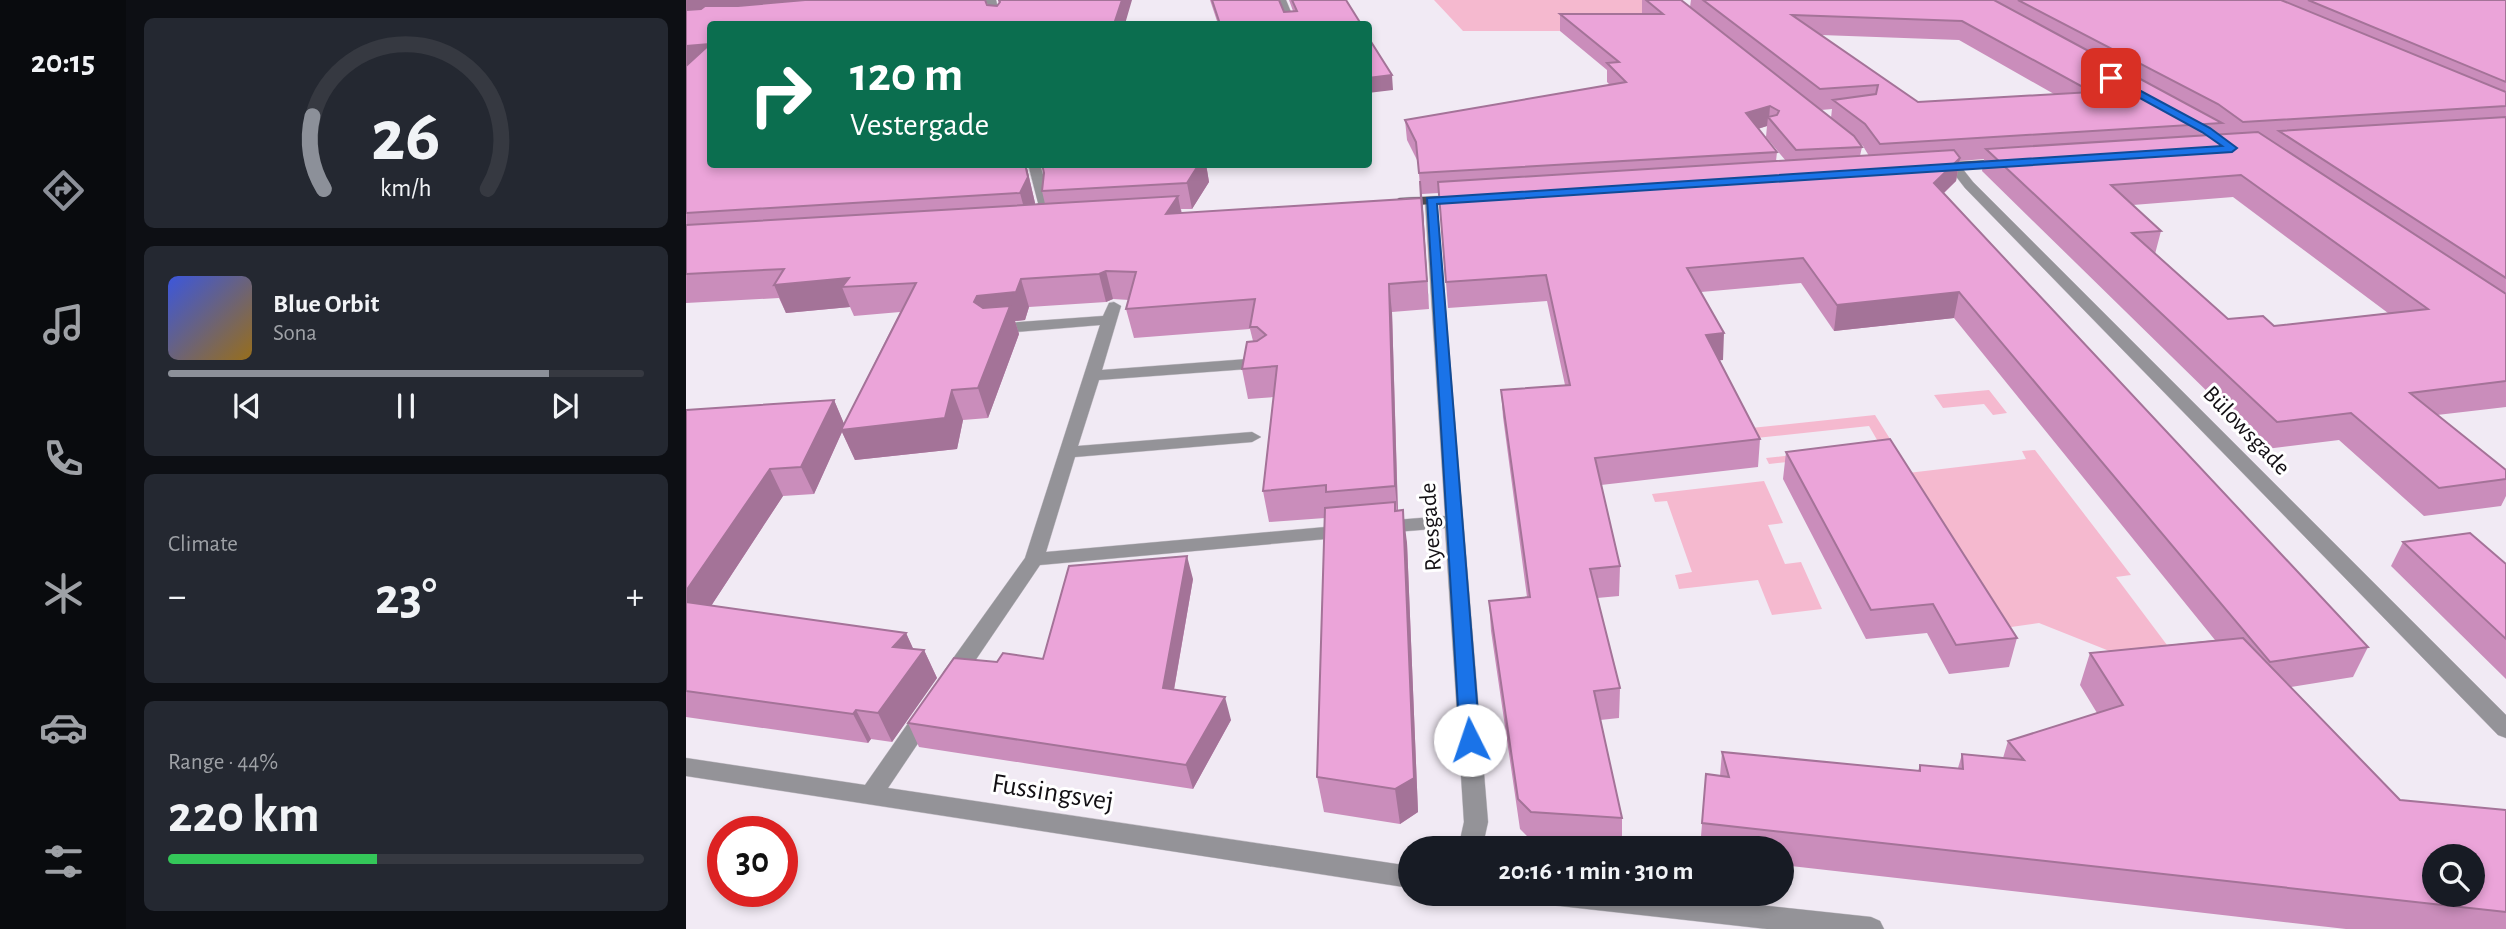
<!DOCTYPE html>
<html lang="en">
<head>
<meta charset="utf-8">
<style>
  :root { --surface:#171b24; --page:#242831; --text:#f1f3f6; --muted:#9ea1a6; --line:#363941; --accent:#8c9099 }
  body { margin:0; font-family:"Alegreya Sans",sans-serif; background:var(--page); color:var(--text); height:100vh; display:flex; flex-direction:column; font-size:26px; white-space:nowrap }
  * { box-sizing:border-box; margin:0 }
  p { font-size:23px; color:var(--muted) }
  .icon { flex:none; width:38px; height:38px; fill:none; stroke:currentColor; stroke-width:2; stroke-linecap:round; stroke-linejoin:round }
  .map { position:relative; flex:1; overflow:hidden }
  .sheet { display:flex; flex-direction:column; gap:18px; padding:18px; background:#0d0f14; width:560px }
  .sheet>* { flex:none }
  .banner { position:absolute; left:21px; top:21px; width:665px; height:147px; border-radius:7px; box-shadow:0 4px 10px #0003; background:#0b6e4f; color:#fff; overflow:hidden }
  .fabs { position:absolute; left:1736px; top:844px; display:grid; gap:14px }
  .fabs a { display:grid; place-items:center; width:63px; height:63px; border-radius:50%; background:var(--surface); box-shadow:0 4px 10px #0003; font-size:35px }
  .speed { position:absolute; left:21px; top:816px; display:flex; gap:14px; font-size:35px; font-weight:700; text-align:center }
  .speed>* { display:grid; place-content:center; width:91px; height:91px; border-radius:50%; background:var(--surface); box-shadow:0 4px 10px #0003; line-height:1 }
  .speed .limit { border:10px solid #d22; background:#fff; color:#111 }
  .pin { position:absolute; display:grid; place-items:center; width:60px; height:60px; color:#fff; margin:-30px; border-radius:14px; box-shadow:0 4px 10px #0006 }
  .me { position:absolute; width:77px; margin:-38px; rotate:356deg; stroke-linejoin:round; filter:drop-shadow(0 0 5px #0008) }
  .turn { display:flex; align-items:center; gap:24px; height:147px; padding:0 28px; font-size:32px }
  .turn .icon { width:91px; height:91px; stroke-width:2.5 }
  .turn b { display:block; font-size:49px; line-height:60px }
  .big { font-size:52px; font-weight:600; line-height:1.1 }
  .sheet .card { flex:1; display:flex; flex-direction:column; justify-content:center; gap:10px; min-width:0; padding:0 24px; border-radius:10px; background:var(--page) }
  .sheet .dial { align-items:center; gap:0 }
  .dial svg { height:182px; overflow:visible; fill:none; stroke:var(--line); stroke-width:7; stroke-linecap:round; text-anchor:middle }
  .dial text { fill:var(--text); stroke:none }
  .song { display:flex; align-items:center; gap:21px }
  .cover { width:84px; height:84px; border-radius:10px; background:linear-gradient(135deg,hsl(230 70% 55%),hsl(40 70% 35%)) }
  .played { height:7px; border-radius:4px; background:linear-gradient(90deg,var(--accent) 80%,var(--line) 80%) }
  .keys { display:flex; justify-content:space-around; direction:ltr }
  .heat { display:flex; justify-content:space-between; align-items:center; font-size:38px; direction:ltr }
  .charge { height:10px; border-radius:5px; background:linear-gradient(90deg,#34c759 44%,var(--line) 0) }
  .trip { position:absolute; left:712px; top:836px; width:396px; height:70px; border-radius:35px; background:var(--surface); box-shadow:0 4px 10px #0003; font-weight:600; line-height:70px; text-align:center }
  main { display:flex; flex:1; min-height:0 }
  .menu { display:flex; flex-direction:column; width:126px; justify-content:space-around; align-items:center; background:#090b0e; color:var(--muted) }
  .menu .icon { width:49px; height:49px }
  .menu .selected { color:var(--accent) }
  .menu b { font-size:32px; color:var(--text) }
  .map>svg:first-child { display:block }
  .green { fill:#f5b9cf }
  .lines { fill:none; stroke-linecap:round; stroke-linejoin:round }
  .minor-casing { stroke:#cdc7d0; stroke-width:1 }
  .major-casing { stroke:#cdc7d0; stroke-width:1 }
  .minor { fill:#949398; fill-rule:evenodd }
  .major { fill:#4d4b53; fill-rule:evenodd }
  .wall { fill:#ca8dbb; fill-rule:evenodd }
  .shaded-wall { fill:#a47398 }
  .building { fill:#eba4d9; stroke:#a47398; stroke-width:2; fill-rule:evenodd }
  .route { fill:#1a73e8; stroke:#114b97; stroke-width:2 }
  .labels { text-anchor:middle; stroke-width:6; stroke-linejoin:round; paint-order:stroke }
  .street-label { font-size:24px; fill:#131014; stroke:#fff }
  .near-street-label { font-size:28px; fill:#131014; stroke:#fff }
</style>
</head>
<body>
<main>
<nav class="menu">
<b>20:15</b>
<svg class="icon selected" aria-label="directions" viewBox="0 0 24 24"><path d="M12 3l9 9-9 9-9-9zM9 14v-3h6M13 9l2 2-2 2"/></svg>
<svg class="icon" aria-label="music" viewBox="0 0 24 24"><path d="M9 18V5l10-2v13"/><circle cx="6" cy="18" r="3"/><circle cx="16" cy="16" r="3"/></svg>
<svg class="icon" aria-label="phone" viewBox="0 0 24 24"><path d="M5 4h4l2 5-3 2q2 4 5 5l2-3 5 2v4C11 20 4 13 5 4z"/></svg>
<svg class="icon" aria-label="climate" viewBox="0 0 24 24"><path d="M12 3v18M4 7l16 10M4 17L20 7"/></svg>
<svg class="icon" aria-label="car" viewBox="0 0 24 24"><path d="M5 17H2v-5l4-1 3-4h7l3 4 3 1v5h-3M9 17h6M6 11h13"/><circle cx="7" cy="17" r="2"/><circle cx="17" cy="17" r="2"/></svg>
<svg class="icon" aria-label="filters" viewBox="0 0 24 24"><path d="M4 7h16M4 17h16"/><circle cx="9" cy="7" r="2"/><circle cx="15" cy="17" r="2"/></svg>
</nav>
<section class="sheet">
<div class="card dial"><svg viewBox="0 0 100 80">
<path d="M14 69A42 42 0 1 1 86 69"/>
<path d="M14 69A42 42 0 0 1 9 37" stroke="#8c9099"/>
<text x="50" y="56" font-size="32" font-weight="700">26</text>
<text x="50" y="72" font-size="11">km/h</text>
</svg></div>
<div class="card">
<div class="song"><i class="cover"></i><div><b>Blue Orbit</b><p>Sona</p></div></div>
<div class="played"></div>
<div class="keys"><svg class="icon" aria-label="previous" viewBox="0 0 24 24"><path d="M18 5L8 12l10 7zM5 5v14"/></svg><svg class="icon" aria-label="pause" viewBox="0 0 24 24"><path d="M8 5v14M16 5v14"/></svg><svg class="icon" aria-label="next" viewBox="0 0 24 24"><path d="M6 5l10 7-10 7zM19 5v14"/></svg></div>
</div>
<div class="card"><p>Climate</p>
<div class="heat"><a>−</a><b class="big">23°</b><a>+</a></div>
</div>
<div class="card"><p>Range · 44%</p><b class="big">220 km</b><div class="charge"></div></div>
</section>
<div class="map">
<svg width="1820" height="929" viewBox="0 0 1820 929">
  <rect width="100%" height="100%" fill="#f1eaf4"/>
  <path class="green" d="M 748,0 L 959,0 L 973,12 L 951,14 L 968,31 L 777,31 Z
    M 1303,390 L 1321,413 L 1307,415 L 1298,404 L 1257,408 L 1248,395 Z
    M 1189,415 L 1211,450 L 1083,464 L 1080,458 L 1194,445 L 1183,426 L 1070,438 L 1065,428 Z
    M 1349,450 L 1445,575 L 1430,577 L 1481,645 L 1444,650 L 1451,662 L 1353,623 L 1311,629 L 1222,473 L 1340,459 L 1336,451 Z
    M 1078,481 L 1097,523 L 1082,525 L 1099,564 L 1115,562 L 1136,609 L 1086,615 L 1072,580 L 993,589 L 989,575 L 1006,572 L 981,501 L 969,502 L 966,494 Z"/>
  <g class="lines">
    <defs>
      <path id="minor" d="M 310,0 L 316,24 L 308,24 L 301,3 L 275,6 L 270,3 L 278,0 Z
        M 590,0 L 600,0 L 610,24 L 602,24 Z
        M 1268,162 L 1272,163 L 1287,182 L 1820,715 L 1820,738 L 1812,735 L 1279,188 L 1262,166 Z
        M 342,164 L 354,164 C 359,183 373,218 349,228 L 342,224 L 352,203 Z
        M 745,197 L 751,201 L 802,822 L 796,849 L 772,849 L 778,822 L 759,528 L 697,533 L 688,527 L 697,521 L 759,516 L 739,201 Z
        M 428,302 L 435,306 L 416,370 L 575,358 L 583,363 L 575,368 L 413,380 L 392,446 L 566,432 L 575,437 L 566,442 L 389,457 L 360,552 L 662,525 L 671,531 L 662,537 L 354,565 L 274,683 L 266,685 L 258,683 L 255,677 L 258,671 L 339,558 L 414,325 L 307,334 L 299,329 L 307,324 L 417,316 L 423,303 Z
        M 240,707 L 248,709 L 251,715 L 202,788 L 724,866 L 724,888 L 0,776 L 0,758 L 179,785 L 232,709 Z
        M 852,894 L 969,894 L 1185,917 L 1194,921 L 1198,929 L 1081,929 L 865,905 L 856,902 Z"/>
      <path id="major" d="M 1320,159 L 1324,160 L 1324,166 L 1251,171 L 1245,167 L 1251,163 Z
        M 776,195 L 780,196 L 780,202 L 713,206 L 707,202 L 713,198 Z"/>
    </defs>
    <use href="#minor" class="minor-casing"/>
    <use href="#major" class="major-casing"/>
    <use href="#minor" class="minor"/>
    <use href="#major" class="major"/>
  </g>
  <path class="wall" d="M 0,0 L 311,6 L 313,3 L 312,0 L 446,0 L 24,164 L 340,164 L 349,203 L 349,204 L 359,204 L 356,191 L 358,173 L 356,164 L 520,164 L 523,182 L 506,209 L 495,209 L 496,213 L 735,198 L 732,162 L 721,140 L 719,120 L 924,85 L 921,82 L 921,70 L 874,31 L 874,14 L 956,14 L 956,0 L 995,0 L 1004,7 L 1005,0 L 1820,0 L 1820,407 L 1751,415 L 1820,470 L 1820,496 L 1815,506 L 1738,516 L 1653,440 L 1580,449 L 1296,171 L 1298,159 L 1274,161 L 1270,181 L 1258,193 L 1682,647 L 1667,677 L 1605,687 L 1714,800 L 1820,810 L 1820,929 L 1660,929 L 1096,865 L 1096,849 L 1014,849 L 1020,774 L 1034,776 L 1036,752 L 1232,771 L 1234,765 L 1272,768 L 1276,754 L 1317,758 L 1322,741 L 1411,713 L 1394,685 L 1404,653 L 1529,640 L 1268,318 L 1148,331 L 1115,283 L 1015,292 L 1037,360 L 1033,360 L 1074,439 L 1072,467 L 915,485 L 934,566 L 933,596 L 911,598 L 934,688 L 933,718 L 914,720 L 936,818 L 936,848 L 847,842 L 834,829 L 805,631 L 803,601 L 841,597 L 817,417 L 815,390 L 879,385 L 861,301 L 762,308 L 753,193 L 736,194 L 743,309 L 706,312 L 712,511 L 721,543 L 732,812 L 714,824 L 638,812 L 631,777 L 639,518 L 583,522 L 577,491 L 588,397 L 562,399 L 556,369 L 567,341 L 564,329 L 448,338 L 440,309 L 443,300 L 427,299 L 420,302 L 343,307 L 339,320 L 329,321 L 333,334 L 302,418 L 277,420 L 271,449 L 169,460 L 156,432 L 128,494 L 97,496 L 25,606 L 220,633 L 227,649 L 238,650 L 251,678 L 206,742 L 185,739 L 182,743 L 0,717 L 0,410 L 148,400 L 158,424 L 214,312 L 168,316 L 164,307 L 100,313 L 93,298 L 0,303 ZM 1135,35 L 1273,40 L 1368,94 L 1232,102 ZM 1146,109 L 1145,118 L 1135,110 ZM 1081,126 L 1080,137 L 1100,161 L 1090,161 L 1091,152 L 1072,129 ZM 1173,143 L 1177,146 L 1183,156 L 1174,156 L 1176,147 ZM 1547,197 L 1702,313 L 1588,326 L 1542,319 L 1469,254 L 1475,231 L 1447,205 Z
    M 524,0 L 593,0 L 598,12 L 607,11 L 603,0 L 660,0 L 675,24 L 532,24 Z
    M 1100,452 L 1331,638 L 1323,667 L 1263,674 L 1241,633 L 1180,639 L 1097,479 Z
    M 1717,542 L 1820,564 L 1820,679 L 1705,566 Z
    M 507,579 L 488,690 L 545,720 L 507,789 L 233,747 L 222,723 L 311,662 L 357,659 Z"/>
  <path class="shaded-wall" d="M 0,0 L 244,0 L 0,21 Z
    M 436,0 L 446,0 L 439,24 L 428,24 Z
    M 24,44 L 0,69 L 0,46 Z
    M 706,75 L 707,90 L 682,93 L 682,78 Z
    M 1084,106 L 1083,119 L 1082,117 L 1081,126 L 1058,133 L 1060,113 Z
    M 1274,158 L 1270,181 L 1244,206 L 1248,183 Z
    M 339,164 L 340,164 L 349,203 L 341,219 L 334,193 Z
    M 513,164 L 520,164 L 523,182 L 506,209 L 501,183 Z
    M 734,181 L 737,207 L 743,309 L 741,281 Z
    M 492,196 L 497,222 L 480,214 Z
    M 420,271 L 427,299 L 420,302 L 413,274 Z
    M 163,278 L 156,287 L 164,307 L 100,313 L 88,285 Z
    M 335,279 L 343,307 L 339,320 L 329,321 L 333,334 L 302,418 L 292,388 L 288,302 L 291,296 Z
    M 703,284 L 706,312 L 712,518 L 709,486 Z
    M 1273,292 L 1268,318 L 1148,331 L 1151,305 Z
    M 1038,333 L 1037,360 L 1018,362 L 1020,335 Z
    M 266,390 L 277,420 L 271,449 L 169,460 L 156,432 L 128,494 L 115,467 L 148,400 L 159,426 Z
    M 84,469 L 97,496 L 10,629 L 0,613 L 0,591 Z
    M 717,510 L 721,543 L 732,812 L 714,824 L 709,789 Z
    M 501,556 L 507,579 L 484,712 L 477,688 Z
    M 220,633 L 232,659 L 238,650 L 251,678 L 206,742 L 192,713 L 207,647 Z
    M 539,697 L 545,720 L 507,789 L 500,765 Z
    M 170,710 L 185,739 L 182,743 L 167,714 Z"/>
  <path class="building" d="M 119,0 L 299,0 L 301,5 L 311,6 L 314,2 L 313,0 L 436,0 L 428,24 L 24,24 L 24,164 L 339,164 L 342,177 L 334,193 L 0,213 L 0,66 L 24,44 L 0,46 L 0,10 L 15,9 L 19,6 L 52,6 Z
    M 526,0 L 593,0 L 598,12 L 611,11 L 606,0 L 660,0 L 675,24 L 534,24 Z
    M 960,0 L 995,0 L 1168,136 L 1176,147 L 1110,150 L 1082,117 L 1091,115 L 1093,111 L 1084,106 L 1060,113 L 1091,152 L 733,173 L 730,142 L 719,120 L 940,82 L 921,63 L 933,62 L 874,14 L 977,14 Z
    M 1017,0 L 1308,0 L 1536,123 L 1194,144 L 1179,124 L 1147,100 L 1190,94 L 1192,85 L 1134,89 ZM 1106,15 L 1276,21 L 1406,92 L 1232,102 Z
    M 1332,0 L 1595,0 L 1820,92 L 1820,106 L 1557,122 L 1532,104 Z
    M 1622,0 L 1820,0 L 1820,82 Z
    M 682,37 L 706,75 L 682,78 Z
    M 1820,117 L 1820,278 L 1593,131 Z
    M 1572,132 L 1820,294 L 1820,381 L 1724,393 L 1820,470 L 1820,479 L 1753,488 L 1665,413 L 1591,422 L 1300,149 ZM 1555,175 L 1742,309 L 1588,326 L 1577,316 L 1542,319 L 1446,233 L 1475,231 L 1425,185 Z
    M 1268,150 L 1274,158 L 1248,183 L 1682,647 L 1584,662 L 1273,292 L 1151,305 L 1117,258 L 1001,268 L 1038,333 L 1020,335 L 1074,439 L 909,458 L 934,566 L 904,569 L 934,688 L 908,691 L 936,818 L 845,812 L 832,799 L 803,601 L 844,597 L 815,390 L 884,385 L 860,275 L 760,282 L 752,182 Z
    M 356,164 L 513,164 L 501,183 L 356,191 L 358,173 Z
    M 734,181 L 741,281 L 703,284 L 709,486 L 640,492 L 640,485 L 577,491 L 591,366 L 556,369 L 561,342 L 571,341 L 580,335 L 571,327 L 564,327 L 569,299 L 440,309 L 450,272 L 420,271 L 413,274 L 335,279 L 330,292 L 291,296 L 288,302 L 297,308 L 324,306 L 292,388 L 266,390 L 259,418 L 155,430 L 230,283 L 156,287 L 163,278 L 88,285 L 98,269 L 0,274 L 0,225 L 492,196 L 480,214 L 735,198 Z
    M 148,400 L 115,467 L 84,469 L 0,591 L 0,410 Z
    M 1204,439 L 1331,638 L 1270,645 L 1247,604 L 1185,610 L 1100,452 Z
    M 709,502 L 709,511 L 717,510 L 728,778 L 709,789 L 631,777 L 639,508 Z
    M 1784,533 L 1820,564 L 1820,639 L 1717,542 Z
    M 501,556 L 477,688 L 539,697 L 500,765 L 222,723 L 268,658 L 311,662 L 317,653 L 357,659 L 383,566 Z
    M 0,602 L 220,633 L 207,647 L 238,650 L 192,713 L 170,710 L 167,714 L 0,691 Z
    M 1557,638 L 1714,800 L 1820,810 L 1820,912 L 1016,823 L 1020,774 L 1043,777 L 1036,752 L 1234,771 L 1234,765 L 1277,769 L 1276,754 L 1338,760 L 1322,741 L 1437,705 L 1404,653 ZM 1748,856 L 1787,856 L 1787,894 L 1748,894 Z"/>
  <path class="route" d="M 1425,75 L 1524,128 L 1551,148 L 1546,152 L 751,204 L 794,740 L 791,746 L 784,748 L 777,746 L 774,740 L 741,198 L 1536,146 L 1516,132 L 1421,80 L 1420,78 Z"/>
  <g class="labels">
    <g class="street-label">
      <text transform="translate(1561 430) rotate(46)" y="8">Bülowsgade</text>
      <text transform="translate(744 527) rotate(-94)" y="8">Ryesgade</text>
    </g>
    <g class="near-street-label">
      <text transform="translate(367 791) rotate(9)" y="10">Fussingsvej</text>
    </g>
  </g>
</svg>
<div class="fabs">
<a><svg class="icon" aria-label="search" viewBox="0 0 24 24"><circle cx="10" cy="10" r="6"/><path d="M15 15l6 6"/></svg></a>
</div>
<div class="speed"><div class="limit">30</div></div>
<div class="pin" style="left:1425px;top:78px;background:#d93025"><svg class="icon" aria-label="arrive" viewBox="0 0 24 24"><path d="M6 21V4h12l-3 4 3 4H6"/></svg></div>
<svg class="me" style="left:784px;top:740px" viewBox="-20 -20 40 40"><circle r="19" fill="#fff"/><path d="M0-13L10 11 0 6-10 11z" fill="#1a73e8"/></svg>
<div class="trip">20:16 · 1 min · 310 m</div>
<div class="banner">
<div class="turn"><svg class="icon" aria-label="right" viewBox="0 0 24 24"><path d="M7 20v-9h11M14 6l5 5-5 5"/></svg><div><b>120 m</b>Vestergade</div></div>
</div>
</div>
</main>
</body>
</html>
